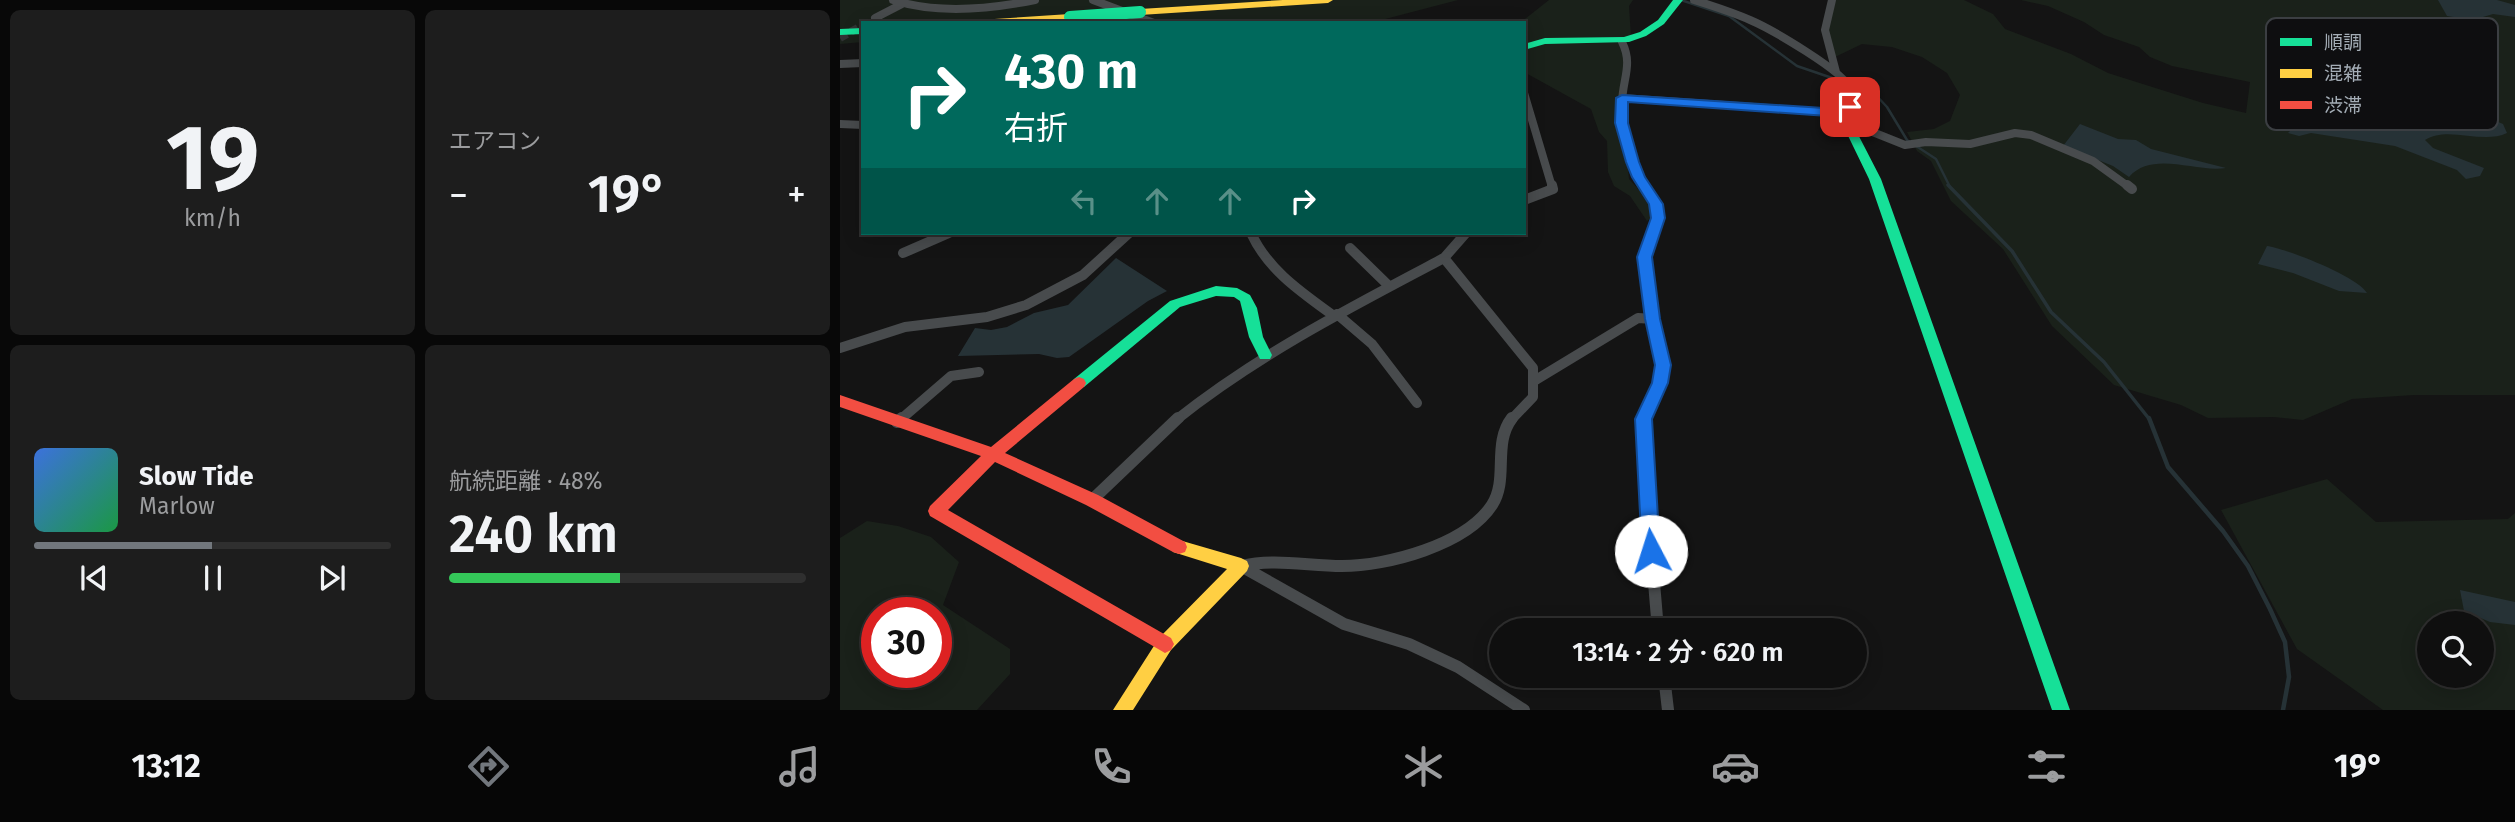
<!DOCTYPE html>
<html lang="ja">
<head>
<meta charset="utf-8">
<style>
  :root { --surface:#0f0f0f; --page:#1d1d1d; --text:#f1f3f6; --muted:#9b9c9e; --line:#2f2f2f; --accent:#72777d }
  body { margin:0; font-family:"Fira Sans","Noto Sans JP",sans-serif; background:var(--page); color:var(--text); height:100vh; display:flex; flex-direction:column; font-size:26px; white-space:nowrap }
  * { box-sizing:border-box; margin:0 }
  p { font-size:23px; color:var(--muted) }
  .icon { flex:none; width:38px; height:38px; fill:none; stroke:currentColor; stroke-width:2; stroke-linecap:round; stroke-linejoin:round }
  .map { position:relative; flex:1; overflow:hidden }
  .sheet { display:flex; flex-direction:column; gap:10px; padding:10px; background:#080808; width:840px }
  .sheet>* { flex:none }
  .banner { position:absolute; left:21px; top:21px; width:665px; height:214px; border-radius:0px; box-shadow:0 4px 18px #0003,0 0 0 2px var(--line); background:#00695c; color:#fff; overflow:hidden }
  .buttons { position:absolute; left:1577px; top:611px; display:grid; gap:14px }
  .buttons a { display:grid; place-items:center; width:77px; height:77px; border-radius:50%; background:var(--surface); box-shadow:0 4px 18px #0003,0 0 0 2px var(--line); font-size:35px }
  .speed { position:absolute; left:21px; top:597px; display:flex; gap:14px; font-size:35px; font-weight:700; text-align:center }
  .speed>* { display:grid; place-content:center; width:91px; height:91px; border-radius:50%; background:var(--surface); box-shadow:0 4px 18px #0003,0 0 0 2px var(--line); line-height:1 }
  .speed .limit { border:10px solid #d22; background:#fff; color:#111 }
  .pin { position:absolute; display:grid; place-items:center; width:60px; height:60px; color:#fff; margin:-30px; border-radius:14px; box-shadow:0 4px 10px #0006 }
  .me { position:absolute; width:77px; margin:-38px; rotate:355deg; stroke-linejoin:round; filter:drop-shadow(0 0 5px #0008) }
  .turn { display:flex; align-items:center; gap:24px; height:147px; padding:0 28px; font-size:32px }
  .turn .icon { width:91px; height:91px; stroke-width:2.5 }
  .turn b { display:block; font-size:49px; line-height:60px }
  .lanes { display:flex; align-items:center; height:66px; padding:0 28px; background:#0003; justify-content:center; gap:35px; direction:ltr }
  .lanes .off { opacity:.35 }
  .big { font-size:52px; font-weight:600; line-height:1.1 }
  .sheet .widget { flex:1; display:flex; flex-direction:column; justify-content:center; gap:10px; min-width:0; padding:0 24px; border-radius:10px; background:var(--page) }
  .sheet .dial { align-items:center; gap:0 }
  .dial b { font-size:91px; line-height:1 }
  .song { display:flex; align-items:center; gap:21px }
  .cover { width:84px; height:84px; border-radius:10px; background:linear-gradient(135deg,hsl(220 70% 55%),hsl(140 70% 35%)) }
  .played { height:7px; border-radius:4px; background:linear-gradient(90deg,var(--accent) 50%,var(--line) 50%) }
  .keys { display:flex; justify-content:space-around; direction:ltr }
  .heat { display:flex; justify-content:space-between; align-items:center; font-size:38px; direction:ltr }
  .charge { height:10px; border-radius:5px; background:linear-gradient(90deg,#34c759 48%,var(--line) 0) }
  .sheet .tiles { flex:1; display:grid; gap:10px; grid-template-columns:repeat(2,1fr) }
  .trip { position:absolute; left:649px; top:618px; width:378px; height:70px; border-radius:35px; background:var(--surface); box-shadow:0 4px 18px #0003,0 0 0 2px var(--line); font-weight:600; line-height:70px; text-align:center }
  .tab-bar { display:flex; height:112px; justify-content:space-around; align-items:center; background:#060606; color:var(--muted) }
  .tab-bar .icon { width:49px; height:49px }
  .tab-bar .on { color:var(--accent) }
  .tab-bar b { font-size:32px; color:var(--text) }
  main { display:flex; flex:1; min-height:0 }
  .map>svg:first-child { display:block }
  .green { fill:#1a211a; fill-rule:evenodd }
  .water { fill:#263236 }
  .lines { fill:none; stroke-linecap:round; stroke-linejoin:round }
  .stream-far2 { stroke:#263236; stroke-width:2.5 }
  .stream-far1 { stroke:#263236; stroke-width:3.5 }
  .stream { stroke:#263236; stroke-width:4.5 }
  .street-tunnel { stroke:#313334; stroke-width:8; stroke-dasharray:8 4.5; stroke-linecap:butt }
  .street-far2 { stroke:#484b4d; stroke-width:8 }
  .street-far1 { stroke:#484b4d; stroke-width:10 }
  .street { stroke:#484b4d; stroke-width:12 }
  .fast { fill:#16e098; fill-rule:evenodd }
  .slow { fill:#ffcf43; fill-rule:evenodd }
  .jam { fill:#f24e42; fill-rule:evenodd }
  .fast-bridge { stroke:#16e098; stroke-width:12 }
  .route { fill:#1a73e8; stroke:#114b97; stroke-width:2 }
  .key { fill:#0e0e10; stroke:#3b3e42; stroke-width:2 }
  .key-label { font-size:19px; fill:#a4adb6 }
</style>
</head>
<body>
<main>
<section class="sheet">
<div class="tiles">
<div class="widget dial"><b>19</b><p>km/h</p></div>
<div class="widget"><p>エアコン</p>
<div class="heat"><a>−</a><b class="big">19°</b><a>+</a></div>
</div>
<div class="widget">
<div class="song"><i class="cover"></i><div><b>Slow Tide</b><p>Marlow</p></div></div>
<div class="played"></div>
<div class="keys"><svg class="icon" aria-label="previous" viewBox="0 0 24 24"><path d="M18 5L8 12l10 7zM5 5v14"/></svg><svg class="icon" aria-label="pause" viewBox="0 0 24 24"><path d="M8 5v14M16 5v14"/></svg><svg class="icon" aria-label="next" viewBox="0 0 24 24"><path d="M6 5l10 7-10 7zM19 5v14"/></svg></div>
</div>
<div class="widget"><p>航続距離 · 48%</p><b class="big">240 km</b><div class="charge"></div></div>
</div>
</section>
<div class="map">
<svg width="1675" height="710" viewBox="0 0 1675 710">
  <rect width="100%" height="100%" fill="#141414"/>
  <path class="green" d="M 0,0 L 618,0 L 530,23 L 329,23 L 309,19 L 248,23 L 23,23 L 23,42 L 0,44 Z
    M 709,0 L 793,0 L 789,6 L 791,37 L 787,41 L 777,121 L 786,148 L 789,179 L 812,204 L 814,216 L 807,221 L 790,196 L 774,186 L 768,172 L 767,141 L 759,132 L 751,109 L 684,72 L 684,23 L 680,23 Z
    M 996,0 L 1124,0 L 1153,14 L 1165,29 L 1231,54 L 1268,73 L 1363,103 L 1406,113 L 1410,82 L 1332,66 L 1310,57 L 1299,47 L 1264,35 L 1244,22 L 1208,6 L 1181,0 L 1675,0 L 1675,395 L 1574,395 L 1512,399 L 1463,420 L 1434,417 L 1368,418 L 1341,405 L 1274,385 L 1212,326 L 1163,249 L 1111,201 L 1091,161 L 1077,151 L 1067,132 L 1094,129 L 1110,121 L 1120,95 L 1107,73 L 1082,57 L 1052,47 L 1022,44 L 995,57 L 987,30 Z
    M 1487,479 L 1536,522 L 1668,519 L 1675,513 L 1675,710 L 1543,710 L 1457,649 L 1381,510 ZM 1589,623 L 1642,623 L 1642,676 L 1589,676 Z
    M 27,521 L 58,526 L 91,537 L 119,562 L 103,605 L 170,649 L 170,674 L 137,710 L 0,710 L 0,538 ZM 37,612 L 96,612 L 96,672 L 37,672 Z"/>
  <path class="water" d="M 1598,0 L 1657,0 L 1675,5 L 1675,17 L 1653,14 L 1633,20 L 1607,16 Z
    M 1444,91 L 1479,94 L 1481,98 L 1478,102 L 1489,107 L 1508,108 L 1550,116 L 1569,117 L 1619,111 L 1623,101 L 1633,97 L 1634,109 L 1637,113 L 1663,124 L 1667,133 C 1642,145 1608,125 1585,140 L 1593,148 L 1644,168 L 1640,176 L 1626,179 L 1617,170 L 1555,146 L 1471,133 L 1459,136 L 1448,133 L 1450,131 C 1434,120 1437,108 1444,91 Z
    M 1240,124 L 1278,139 L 1296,140 L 1311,149 L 1386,168 C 1356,173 1313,150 1289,177 L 1273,166 L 1223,146 Z
    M 1427,246 C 1447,249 1517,276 1527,293 L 1499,291 L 1453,273 L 1418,264 Z
    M 276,258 L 327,291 L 308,301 L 229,357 L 217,358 L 199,354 L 118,356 L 135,328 L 151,330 L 167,327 L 194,313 L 228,305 Z
    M 1620,590 L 1675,602 L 1675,625 L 1650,622 L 1624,611 Z"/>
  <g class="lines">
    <path class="stream-far2" d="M 841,0 L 889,16 L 957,66 L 1001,81
      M 1009,83 L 1033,92 L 1047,107 L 1067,140 L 1096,159 L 1110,187"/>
    <path class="stream-far1" d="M 1108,185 L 1172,251 L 1211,312 L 1264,362 L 1310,420"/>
    <path class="stream" d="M 1309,418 L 1328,467 L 1383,531 L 1408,566 L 1430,609 L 1445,642 L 1449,677 L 1443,710"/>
    <path class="street-tunnel" d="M 0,38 L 23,25"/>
    <path class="street-far2" d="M 53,0 C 96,14 151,9 195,0
      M 253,0 L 314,23
      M 992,0 L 985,30 L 996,72
      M 35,18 L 62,4
      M 782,42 C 793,64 783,78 782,102 C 781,130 790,162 805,187
      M 0,64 L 23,63
      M 684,93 L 712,187
      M 782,98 L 1002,113 C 1009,107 1014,99 1011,90 C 1006,72 929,28 910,20 C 892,12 873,6 854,0
      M 1005,121 L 1065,145 L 1086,142 L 1130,144 L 1175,133 L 1191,135 L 1253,161 L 1289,187
      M 0,124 L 23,125"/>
    <path class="street-far1" d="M 1287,185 L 1292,189
      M 684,200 L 713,189 L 712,185
      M 411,233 C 428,270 461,292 494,316
      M 510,248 L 549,286
      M 63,253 L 109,233
      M 604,258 L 693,368 L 693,397 L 671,420
      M 497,314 L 532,344 L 577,403
      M 0,348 L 65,327 L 147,317 L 186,305 L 243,275 L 289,233
      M 694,381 L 798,318 L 813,319
      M 60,420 L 111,376 L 139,372
      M 336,420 C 419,354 511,307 604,258 L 626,233
      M 804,420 L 820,383 L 823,365 L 804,257 L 818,218 L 816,204 L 804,185"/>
    <path class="street" d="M 805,418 L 805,475 L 818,630
      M 57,422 L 62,418
      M 252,500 L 338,418
      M 401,566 C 435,558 468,566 502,566 C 547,566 626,545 652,505 C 669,479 652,444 672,418
      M 401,566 L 504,624 L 569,644 L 618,667 L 684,710
      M 824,676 L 828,710"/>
    <path class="fast" d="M 833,0 L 843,0 L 824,24 L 806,36 L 789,42 L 705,44 L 684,50 L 684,44 L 705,38 L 784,37 L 800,32 L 818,20 Z
      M 23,28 L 23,34 L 0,35 L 0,29 Z
      M 1002,110 L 1007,113 L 1041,179 L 1230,710 L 1212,710 L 1029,179 L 997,113 Z
      M 376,286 L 397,288 L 410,295 L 417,308 L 423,337 L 432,355 L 430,359 L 420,359 L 409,337 L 400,301 L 394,297 L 376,296 L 340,307 L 244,387 L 234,387 L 232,383 L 234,379 L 330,301 Z"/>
    <path class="slow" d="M 443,0 L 493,0 L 488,3 L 300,15 L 295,12 L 300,9 Z
      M 230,14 L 233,15 L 233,19 L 187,23 L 134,23 L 139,20 Z
      M 339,540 L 401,558 L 407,561 L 409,566 L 407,571 L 331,650 L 293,710 L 273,710 L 319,638 L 387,569 L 333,552 L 331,547 L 333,542 Z"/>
    <path class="jam" d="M 239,377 L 244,379 L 246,383 L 244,387 L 165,453 L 258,495 L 345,542 L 347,547 L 345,552 L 339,554 L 333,552 L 246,505 L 155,462 L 108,510 L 331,638 L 334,644 L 331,650 L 325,653 L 90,516 L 88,511 L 90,506 L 141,456 L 0,407 L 0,395 L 151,447 L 234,379 Z"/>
    <path class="fast-bridge" d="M 230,17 L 300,12"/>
  </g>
  <path class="route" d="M 782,95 L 999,109 L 1010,104 L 1016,107 L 1002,117 L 788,102 L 788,123 L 799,162 L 805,177 L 823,204 L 825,218 L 812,257 L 820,319 L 831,365 L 828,383 L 812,419 L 820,551 L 818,557 L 811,560 L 804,557 L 802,551 L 795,419 L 812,383 L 815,365 L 805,319 L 797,257 L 811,218 L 809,204 L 792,177 L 786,162 L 775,123 L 776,98 Z"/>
  <rect x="1426" y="18" width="232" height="112" rx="10" class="key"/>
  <rect x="1440" y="38" width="32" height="8" fill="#16e098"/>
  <rect x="1440" y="69" width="32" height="9" fill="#ffcf43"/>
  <rect x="1440" y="101" width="32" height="8" fill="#f24e42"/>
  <g class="key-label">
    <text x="1484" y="49">順調</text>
    <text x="1484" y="80">混雑</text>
    <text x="1484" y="112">渋滞</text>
  </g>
</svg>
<div class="buttons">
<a><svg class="icon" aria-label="search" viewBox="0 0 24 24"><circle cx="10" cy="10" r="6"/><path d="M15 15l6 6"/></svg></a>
</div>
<div class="speed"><div class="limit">30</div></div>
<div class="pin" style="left:1010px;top:107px;background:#d93025"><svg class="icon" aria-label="arrive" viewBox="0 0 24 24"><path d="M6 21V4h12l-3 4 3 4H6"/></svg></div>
<svg class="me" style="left:811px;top:551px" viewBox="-20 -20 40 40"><circle r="19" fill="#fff"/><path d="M0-13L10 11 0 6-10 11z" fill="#1a73e8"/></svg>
<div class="trip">13:14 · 2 分 · 620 m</div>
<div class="banner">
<div class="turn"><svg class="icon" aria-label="right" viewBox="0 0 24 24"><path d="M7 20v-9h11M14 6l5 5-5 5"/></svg><div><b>430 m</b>右折</div></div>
<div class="lanes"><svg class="icon off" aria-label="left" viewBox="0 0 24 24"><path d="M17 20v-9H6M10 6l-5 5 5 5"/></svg><svg class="icon off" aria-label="ahead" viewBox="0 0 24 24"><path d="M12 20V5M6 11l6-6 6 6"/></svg><svg class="icon off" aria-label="ahead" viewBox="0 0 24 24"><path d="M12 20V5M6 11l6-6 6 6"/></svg><svg class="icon" aria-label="right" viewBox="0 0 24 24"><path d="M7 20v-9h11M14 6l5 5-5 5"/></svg></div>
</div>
</div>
</main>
<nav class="tab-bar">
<b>13:12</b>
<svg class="icon on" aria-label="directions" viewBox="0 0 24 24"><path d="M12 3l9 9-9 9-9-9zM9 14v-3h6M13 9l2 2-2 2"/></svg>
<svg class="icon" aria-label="music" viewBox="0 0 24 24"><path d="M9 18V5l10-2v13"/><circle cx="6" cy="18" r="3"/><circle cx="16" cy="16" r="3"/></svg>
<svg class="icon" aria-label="phone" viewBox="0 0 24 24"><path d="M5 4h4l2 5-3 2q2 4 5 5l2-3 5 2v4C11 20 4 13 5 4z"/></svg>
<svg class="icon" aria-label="climate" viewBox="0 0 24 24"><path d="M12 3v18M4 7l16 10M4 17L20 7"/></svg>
<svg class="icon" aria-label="car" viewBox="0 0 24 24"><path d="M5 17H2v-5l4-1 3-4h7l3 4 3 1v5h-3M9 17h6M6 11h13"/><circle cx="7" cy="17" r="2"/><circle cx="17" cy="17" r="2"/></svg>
<svg class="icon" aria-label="filters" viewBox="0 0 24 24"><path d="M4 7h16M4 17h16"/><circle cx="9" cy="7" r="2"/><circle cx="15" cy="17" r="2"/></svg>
<b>19°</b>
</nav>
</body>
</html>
